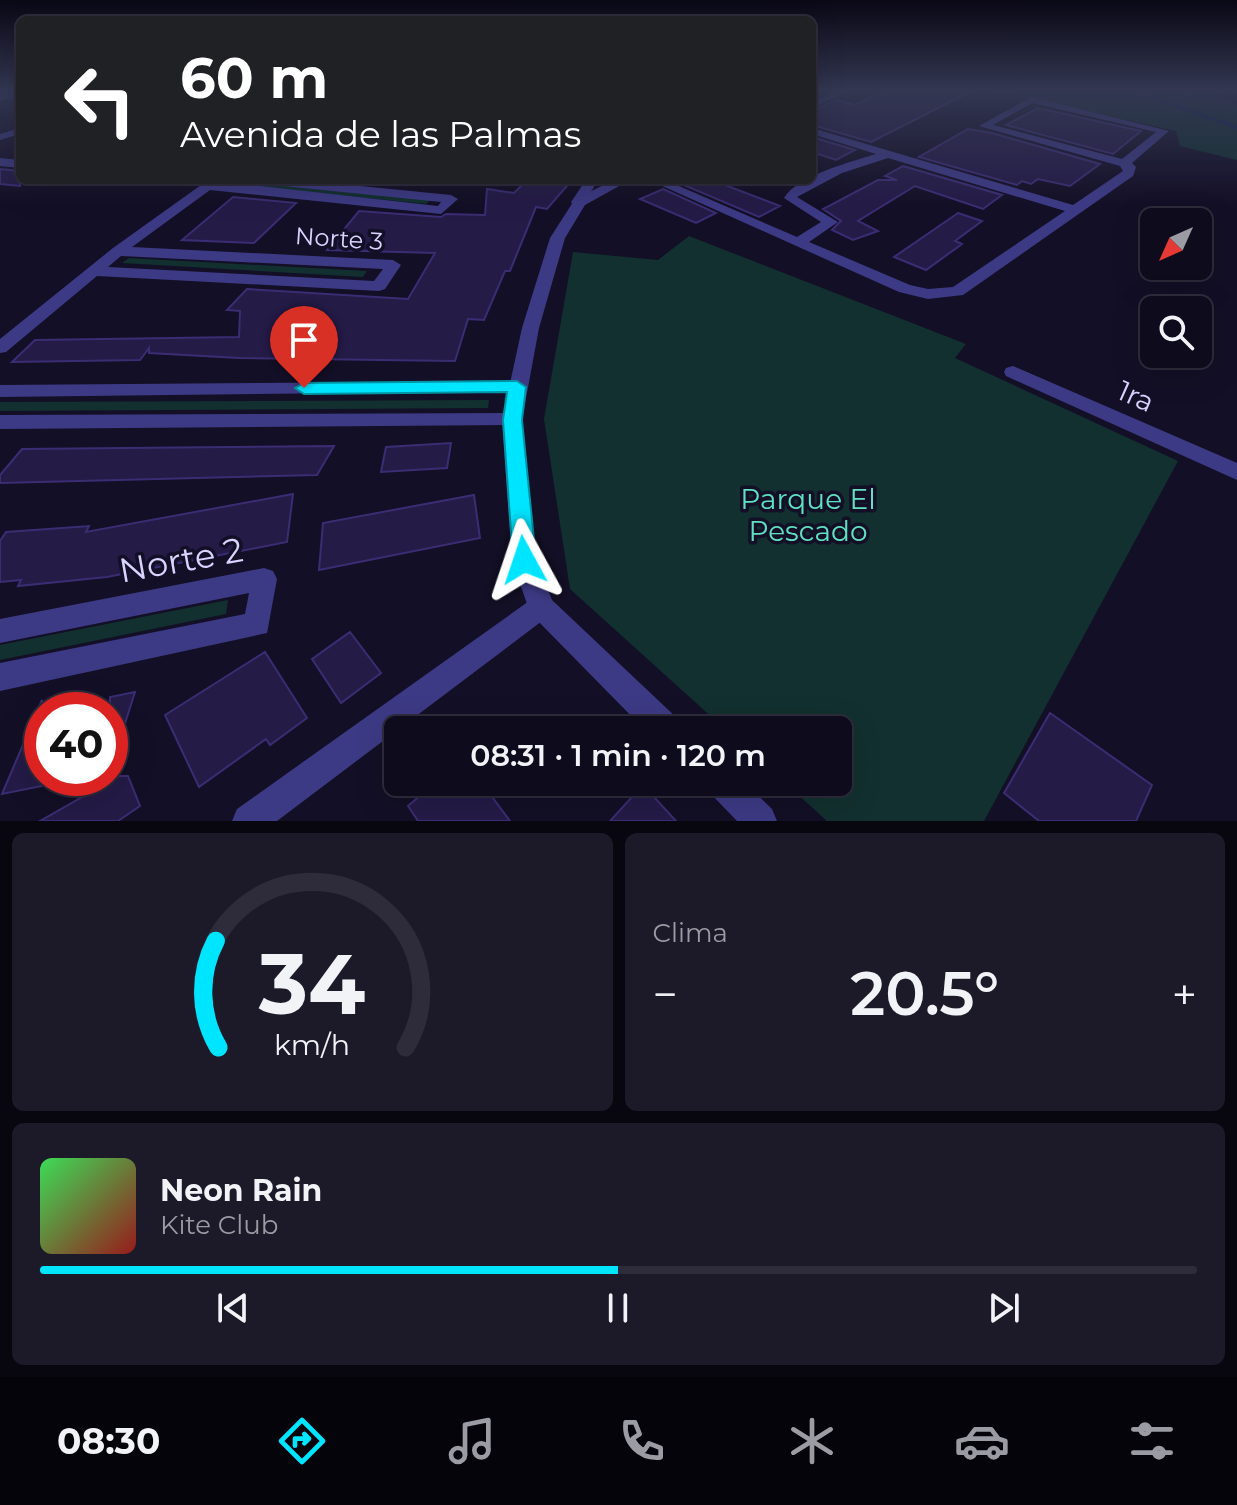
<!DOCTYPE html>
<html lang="es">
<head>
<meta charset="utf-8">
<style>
  :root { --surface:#0e0b1c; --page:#1c1929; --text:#f1f3f6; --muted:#9b9ba3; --line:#2e2b3b; --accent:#00e5ff }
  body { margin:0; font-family:Montserrat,sans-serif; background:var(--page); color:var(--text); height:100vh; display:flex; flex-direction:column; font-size:30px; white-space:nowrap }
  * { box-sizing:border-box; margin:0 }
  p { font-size:26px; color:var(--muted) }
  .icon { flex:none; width:44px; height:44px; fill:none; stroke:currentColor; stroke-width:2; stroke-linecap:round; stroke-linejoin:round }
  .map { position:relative; height:821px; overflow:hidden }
  .sheet { display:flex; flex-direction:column; gap:12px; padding:12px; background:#08060f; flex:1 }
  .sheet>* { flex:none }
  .hud { position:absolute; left:16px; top:16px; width:800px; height:168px; border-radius:12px; box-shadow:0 8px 32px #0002,0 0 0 2px var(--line); background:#202124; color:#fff; overflow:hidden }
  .needle { width:52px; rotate:225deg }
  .buttons { position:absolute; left:1140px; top:208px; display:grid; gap:16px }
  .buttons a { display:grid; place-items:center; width:72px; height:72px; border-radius:12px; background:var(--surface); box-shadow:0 8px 32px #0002,0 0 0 2px var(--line); font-size:40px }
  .speed { position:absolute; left:24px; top:692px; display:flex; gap:16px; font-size:40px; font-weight:700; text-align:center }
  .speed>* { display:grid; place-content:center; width:104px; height:104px; border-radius:50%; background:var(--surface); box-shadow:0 8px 32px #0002,0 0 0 2px var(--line); line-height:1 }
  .speed .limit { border:12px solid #d22; background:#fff; color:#111 }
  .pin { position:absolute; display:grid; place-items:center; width:68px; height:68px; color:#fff; margin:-82px -34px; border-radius:50% 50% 50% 0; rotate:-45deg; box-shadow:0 0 8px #0007 }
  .pin .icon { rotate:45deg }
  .me { position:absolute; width:88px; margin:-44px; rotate:355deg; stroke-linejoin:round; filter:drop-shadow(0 0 6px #0008) }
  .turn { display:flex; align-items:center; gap:28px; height:168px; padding:0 32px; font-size:36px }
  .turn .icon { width:104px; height:104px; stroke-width:2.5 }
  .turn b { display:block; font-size:56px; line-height:68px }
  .big { font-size:60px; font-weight:600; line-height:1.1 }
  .sheet .card { flex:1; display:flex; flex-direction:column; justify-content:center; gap:12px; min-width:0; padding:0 28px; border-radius:12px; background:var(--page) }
  .sheet .dial { align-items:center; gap:0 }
  .dial svg { height:208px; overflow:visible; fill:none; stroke:var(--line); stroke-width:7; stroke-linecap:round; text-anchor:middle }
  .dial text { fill:var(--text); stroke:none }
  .song { display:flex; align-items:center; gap:24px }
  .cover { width:96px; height:96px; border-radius:12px; background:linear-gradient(135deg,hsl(130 70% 55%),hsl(0 70% 35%)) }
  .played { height:8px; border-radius:4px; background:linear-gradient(90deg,var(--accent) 50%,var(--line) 50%) }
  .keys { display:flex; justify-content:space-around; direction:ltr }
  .heat { display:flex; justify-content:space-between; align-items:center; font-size:44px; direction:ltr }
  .sheet .tiles { flex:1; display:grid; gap:12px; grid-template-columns:1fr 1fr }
  .card:last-child { grid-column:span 2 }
  .trip { position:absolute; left:384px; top:716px; width:468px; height:80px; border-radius:12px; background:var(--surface); box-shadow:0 8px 32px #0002,0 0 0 2px var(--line); font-weight:600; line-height:80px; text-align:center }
  .tab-bar { display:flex; height:128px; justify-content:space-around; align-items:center; background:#06040b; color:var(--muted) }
  .tab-bar .icon { width:56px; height:56px }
  .tab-bar .on { color:var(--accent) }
  .tab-bar b { font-size:36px; color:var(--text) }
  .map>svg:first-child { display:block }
  .green { fill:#12302f }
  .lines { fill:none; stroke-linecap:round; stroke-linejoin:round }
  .stream { stroke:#0c2248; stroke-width:4 }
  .building { fill:#241b47; stroke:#3b2d73; stroke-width:2 }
  .minor { fill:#3d3a85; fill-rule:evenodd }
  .tertiary { fill:#3d3a85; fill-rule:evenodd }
  .route { fill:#00e5ff; stroke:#0095a6; stroke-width:2 }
  .labels { text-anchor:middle; stroke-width:7; stroke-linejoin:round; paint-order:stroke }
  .far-street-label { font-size:24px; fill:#d9d4ff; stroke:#130f26 }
  .street-label { font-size:28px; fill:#d9d4ff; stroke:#130f26 }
  .park-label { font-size:28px; fill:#5fe0c0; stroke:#130f26 }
  .near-street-label { font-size:34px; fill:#d9d4ff; stroke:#130f26 }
</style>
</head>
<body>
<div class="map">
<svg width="1237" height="821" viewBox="0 0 1237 821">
  <rect width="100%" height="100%" fill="#130f26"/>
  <path class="green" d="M 992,90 L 1223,90 L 1219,96 L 1237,105 L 1237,160 L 1180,146 L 1176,131 Z
    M 224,180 L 430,200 L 426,204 L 219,183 Z
    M 689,236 L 966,344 L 955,358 L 1178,461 L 984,821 L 827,821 L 784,782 L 838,782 L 838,730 L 726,730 L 570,589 L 544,419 L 573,252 L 658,260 Z
    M 129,258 L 367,271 L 363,277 L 122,263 Z
    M 489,400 L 488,408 L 0,411 L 0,402 Z
    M 228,600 L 226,614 L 0,660 L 0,645 Z"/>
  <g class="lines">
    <path class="stream" d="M 1130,90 L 1237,127
      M 1177,104 L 1190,90"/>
  </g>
  <path class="building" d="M 888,90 L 974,90 L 871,142 L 812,125 L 812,111 L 836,100 L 855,105 Z
    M 1038,108 L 1141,131 L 1113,154 L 1006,125 Z
    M 968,129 L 992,133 L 1100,164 L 1070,186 L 1038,179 L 1031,184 L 1022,181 L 1017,185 L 919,157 Z
    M 812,137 L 855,150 L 836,160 L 812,152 Z
    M 903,166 L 1002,195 L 983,209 L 915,186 L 858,221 L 878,231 L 853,240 L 832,230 L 841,221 L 823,209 L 878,180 L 897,180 L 885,176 Z
    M 0,169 L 20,171 L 20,186 L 0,184 Z
    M 527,180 L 572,180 L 547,209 L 536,207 L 510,271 L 505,271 L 484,320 L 468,319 L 455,361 L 239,358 L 149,353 L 149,348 L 140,360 L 12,362 L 35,340 L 239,337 L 240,311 L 227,310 L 247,289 L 408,299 L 435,253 L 327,250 L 359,211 L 441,217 L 446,214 L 485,215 L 487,189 L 514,193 Z
    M 685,180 L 712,180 L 780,206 L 759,217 L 679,183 Z
    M 663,189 L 716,213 L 696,223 L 640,199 Z
    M 233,197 L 296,203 L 254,243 L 182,240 Z
    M 958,213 L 982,221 L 955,241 L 962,244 L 926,270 L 894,257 Z
    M 451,443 L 447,468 L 381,472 L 386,447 Z
    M 334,446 L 317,475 L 0,483 L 0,475 L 22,449 Z
    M 293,494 L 287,542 L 107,577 L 18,586 L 21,580 L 0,582 L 0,541 L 6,532 L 89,526 L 86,532 Z
    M 474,495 L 480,538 L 319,570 L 323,523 Z
    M 350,632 L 381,673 L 341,703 L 312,659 Z
    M 265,652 L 307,718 L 270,745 L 266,739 L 199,787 L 165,715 Z
    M 135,692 L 114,758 L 110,758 L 110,697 Z
    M 42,700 L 42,786 L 2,794 Z
    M 1050,713 L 1152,785 L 1136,821 L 1039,821 L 1004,793 Z
    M 119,776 L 128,776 L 140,806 L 118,821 L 40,821 Z
    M 436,782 L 481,782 L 510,821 L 418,821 L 408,806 Z
    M 643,785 L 676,821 L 610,821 Z"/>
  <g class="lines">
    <path class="minor" d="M 20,90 L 20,96 L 0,101 L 0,95 Z
      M 839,90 L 852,90 L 812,108 L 812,101 Z
      M 1031,97 L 1169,131 L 1132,163 L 1136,167 L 1133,176 L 963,295 L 928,299 L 899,292 L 649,180 L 665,180 L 797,237 L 821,222 L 784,198 C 797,176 850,162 876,154 L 812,134 L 812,128 L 1073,205 L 1123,171 L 1120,166 L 979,126 ZM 1032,103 L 1156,132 L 1122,159 L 993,125 ZM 888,158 L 1065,211 L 953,287 L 928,289 L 910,285 L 809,242 L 838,222 L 797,197 L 842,173 Z
      M 20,128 L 20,134 L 0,140 L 0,134 Z
      M 0,158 L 20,160 L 20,168 L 0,166 Z
      M 208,180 L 438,206 L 441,202 L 263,184 L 257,180 L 300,180 L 451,195 L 458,199 L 441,214 L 210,190 L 132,247 L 393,260 L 401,265 L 385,289 L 379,291 L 97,276 L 6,352 L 0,353 L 0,339 L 113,248 ZM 121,256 L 383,269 L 374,281 L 108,267 Z
      M 586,180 L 598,180 L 583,205 L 573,205 L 571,202 Z
      M 1013,366 L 1237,463 L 1237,480 L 1006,376 L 1004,372 L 1006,368 Z
      M 517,381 L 527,387 L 524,391 L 0,397 L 0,385 Z
      M 512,413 L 522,420 L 519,425 L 0,429 L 0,415 Z
      M 264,568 L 273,571 L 277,579 L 267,633 L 0,691 L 0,663 L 245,614 L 249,593 L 0,643 L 0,619 Z
      M 541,595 L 550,599 L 554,607 L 550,615 L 277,821 L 232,821 L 237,809 L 532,599 Z"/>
    <path class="tertiary" d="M 614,180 L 630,180 L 585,205 L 565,238 L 539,328 L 522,420 L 536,560 L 552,600 L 678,719 L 682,730 L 645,730 L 532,615 L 528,607 L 512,560 L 502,420 L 522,328 L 550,238 L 575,199 Z
      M 705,782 L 744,782 L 772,809 L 777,821 L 737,821 L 710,793 Z"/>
  </g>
  <linearGradient id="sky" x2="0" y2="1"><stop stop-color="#0a0815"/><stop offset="0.44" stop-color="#333752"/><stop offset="1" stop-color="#333752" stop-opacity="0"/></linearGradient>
  <rect width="1237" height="205" fill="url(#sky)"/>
  <path class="route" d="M 517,381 L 526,387 L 522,420 L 536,560 L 532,566 L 516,566 L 513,560 L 503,420 L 507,392 L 304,394 L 295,388 L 304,383 Z"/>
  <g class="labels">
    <g class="far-street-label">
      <text transform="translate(339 239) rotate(4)" y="8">Norte 3</text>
    </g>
    <g class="street-label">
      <text transform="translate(1136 396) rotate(24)" y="10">1ra</text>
    </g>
    <g class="park-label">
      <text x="808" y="509">Parque El<tspan x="808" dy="32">Pescado</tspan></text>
    </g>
    <g class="near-street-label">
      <text transform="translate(181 560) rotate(-10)" y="12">Norte 2</text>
    </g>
  </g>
</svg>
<div class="buttons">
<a><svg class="needle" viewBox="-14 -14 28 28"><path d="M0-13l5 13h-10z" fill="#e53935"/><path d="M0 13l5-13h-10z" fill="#9b9ba3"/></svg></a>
<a><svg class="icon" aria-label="search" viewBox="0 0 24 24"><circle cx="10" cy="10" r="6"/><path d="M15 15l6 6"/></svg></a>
</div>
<div class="speed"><div class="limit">40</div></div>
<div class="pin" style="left:304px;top:388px;background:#d93025"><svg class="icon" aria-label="arrive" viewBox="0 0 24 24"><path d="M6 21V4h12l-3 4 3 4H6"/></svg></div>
<svg class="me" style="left:524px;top:560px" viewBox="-20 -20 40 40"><path d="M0-17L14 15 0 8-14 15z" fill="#00e5ff" stroke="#fff" stroke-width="4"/></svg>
<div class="trip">08:31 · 1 min · 120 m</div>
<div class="hud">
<div class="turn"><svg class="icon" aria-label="left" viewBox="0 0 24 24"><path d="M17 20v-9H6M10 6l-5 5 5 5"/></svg><div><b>60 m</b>Avenida de las Palmas</div></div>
</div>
</div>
<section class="sheet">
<div class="tiles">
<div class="card dial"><svg viewBox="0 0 100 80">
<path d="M14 69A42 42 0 1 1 86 69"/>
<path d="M14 69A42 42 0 0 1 13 28" stroke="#00e5ff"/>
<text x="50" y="56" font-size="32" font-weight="700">34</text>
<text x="50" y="72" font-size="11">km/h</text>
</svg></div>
<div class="card"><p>Clima</p>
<div class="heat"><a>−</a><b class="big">20.5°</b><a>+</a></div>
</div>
<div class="card">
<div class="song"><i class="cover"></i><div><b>Neon Rain</b><p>Kite Club</p></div></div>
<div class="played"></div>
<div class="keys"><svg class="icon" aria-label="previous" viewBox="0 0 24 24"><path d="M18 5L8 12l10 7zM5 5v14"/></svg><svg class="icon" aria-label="pause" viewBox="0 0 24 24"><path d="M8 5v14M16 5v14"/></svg><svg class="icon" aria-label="next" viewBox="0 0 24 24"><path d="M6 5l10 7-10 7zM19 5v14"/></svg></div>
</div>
</div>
</section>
<nav class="tab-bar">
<b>08:30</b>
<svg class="icon on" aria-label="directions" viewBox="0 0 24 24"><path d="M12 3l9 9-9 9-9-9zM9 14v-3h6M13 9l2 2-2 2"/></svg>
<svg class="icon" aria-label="music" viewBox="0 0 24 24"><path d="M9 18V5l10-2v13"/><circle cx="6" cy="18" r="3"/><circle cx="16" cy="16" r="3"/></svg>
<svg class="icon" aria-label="phone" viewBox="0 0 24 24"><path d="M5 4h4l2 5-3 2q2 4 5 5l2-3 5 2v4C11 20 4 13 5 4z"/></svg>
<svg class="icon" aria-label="climate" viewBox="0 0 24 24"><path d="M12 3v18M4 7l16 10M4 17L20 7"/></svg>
<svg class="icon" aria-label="car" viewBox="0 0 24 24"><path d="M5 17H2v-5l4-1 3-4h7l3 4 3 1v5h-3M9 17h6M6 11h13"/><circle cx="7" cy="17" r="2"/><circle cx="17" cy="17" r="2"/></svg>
<svg class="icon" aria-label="filters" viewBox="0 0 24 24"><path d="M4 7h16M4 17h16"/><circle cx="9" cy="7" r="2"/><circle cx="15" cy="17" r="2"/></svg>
</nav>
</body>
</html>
